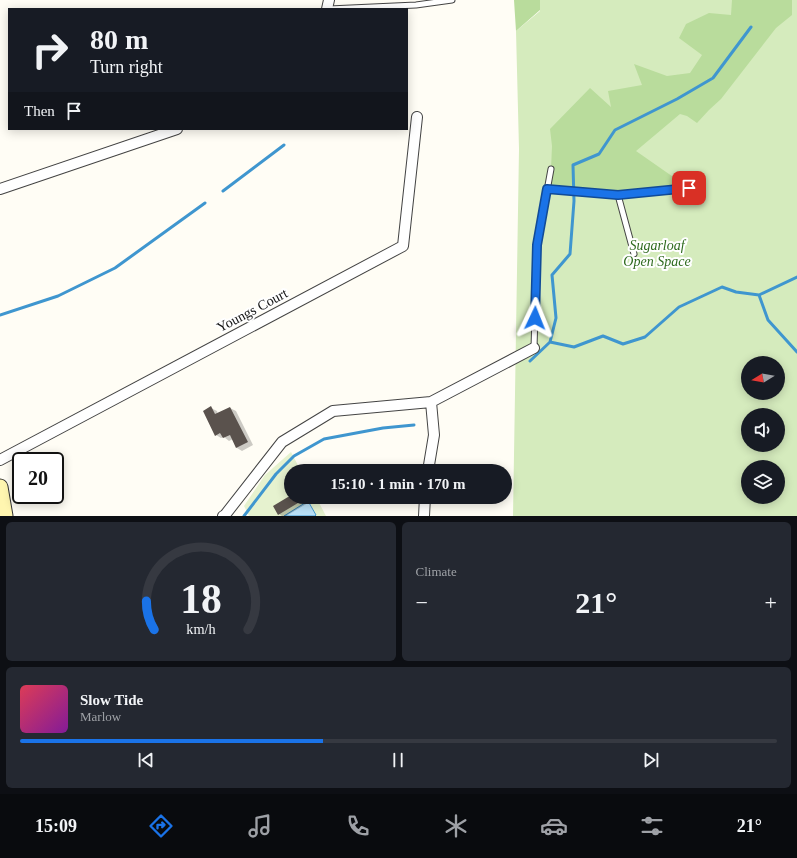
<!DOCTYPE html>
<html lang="en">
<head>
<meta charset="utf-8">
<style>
  :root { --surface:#171b24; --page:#242831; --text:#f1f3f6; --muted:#9ea1a6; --line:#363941; --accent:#1a73e8 }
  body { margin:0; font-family:"Times New Roman",serif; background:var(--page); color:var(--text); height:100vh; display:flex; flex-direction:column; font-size:15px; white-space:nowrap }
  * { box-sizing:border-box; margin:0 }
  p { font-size:13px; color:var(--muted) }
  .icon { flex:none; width:22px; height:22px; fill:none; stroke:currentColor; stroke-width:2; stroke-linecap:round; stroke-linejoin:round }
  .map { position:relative; height:516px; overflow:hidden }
  .panel { display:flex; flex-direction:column; gap:6px; padding:6px; background:#0d0f14; flex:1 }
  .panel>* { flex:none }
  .banner { position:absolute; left:8px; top:8px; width:400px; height:122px; border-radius:0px; box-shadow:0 2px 10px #0003; background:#171b24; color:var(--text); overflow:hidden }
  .needle { width:26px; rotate:259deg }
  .tools { position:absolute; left:741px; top:356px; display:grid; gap:8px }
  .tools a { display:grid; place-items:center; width:44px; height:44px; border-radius:50%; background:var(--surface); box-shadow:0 2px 10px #0003; font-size:20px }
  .speed { position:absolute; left:12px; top:452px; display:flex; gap:8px; font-size:20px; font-weight:700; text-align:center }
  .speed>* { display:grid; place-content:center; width:52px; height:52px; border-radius:50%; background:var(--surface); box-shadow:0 2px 10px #0003; line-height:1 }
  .speed .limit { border:2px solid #111; border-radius:6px; background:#fff; color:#111 }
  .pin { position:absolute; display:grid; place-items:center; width:34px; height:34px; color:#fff; margin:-17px; border-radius:8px; box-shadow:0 2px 6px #0006 }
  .me { position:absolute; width:44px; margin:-22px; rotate:2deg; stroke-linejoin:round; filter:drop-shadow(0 0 3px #0008) }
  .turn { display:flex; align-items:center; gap:14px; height:84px; padding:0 16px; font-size:18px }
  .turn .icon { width:52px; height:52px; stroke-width:2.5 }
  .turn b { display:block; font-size:28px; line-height:34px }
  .then { display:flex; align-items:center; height:38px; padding:0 16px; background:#0003; gap:8px; font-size:15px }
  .big { font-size:30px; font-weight:700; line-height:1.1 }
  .panel .card { flex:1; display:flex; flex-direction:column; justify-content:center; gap:6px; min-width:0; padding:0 14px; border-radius:6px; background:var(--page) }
  .panel .dial { align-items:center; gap:0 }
  .dial svg { height:104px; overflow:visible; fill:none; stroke:var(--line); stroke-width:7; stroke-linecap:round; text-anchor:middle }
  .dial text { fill:var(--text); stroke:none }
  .song { display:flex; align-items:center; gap:12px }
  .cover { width:48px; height:48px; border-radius:6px; background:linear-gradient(135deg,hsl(350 70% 55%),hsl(290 70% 35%)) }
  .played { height:4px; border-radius:2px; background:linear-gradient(90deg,var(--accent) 40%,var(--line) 40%) }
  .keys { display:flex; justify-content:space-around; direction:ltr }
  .heat { display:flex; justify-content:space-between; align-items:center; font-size:22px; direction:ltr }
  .panel .tiles { flex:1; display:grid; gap:6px; grid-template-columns:1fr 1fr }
  .card:last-child { grid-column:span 2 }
  .trip { position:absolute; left:284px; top:464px; width:228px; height:40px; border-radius:20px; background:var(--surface); box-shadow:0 2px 10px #0003; font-weight:700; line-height:40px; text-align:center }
  .menu { display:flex; height:64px; justify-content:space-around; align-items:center; background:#090b0e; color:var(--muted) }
  .menu .icon { width:28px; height:28px }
  .menu .current { color:var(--accent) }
  .menu b { font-size:18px; color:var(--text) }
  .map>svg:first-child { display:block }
  .green { fill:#d5ebbd; fill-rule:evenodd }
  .forest { fill:#b9dc9c }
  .pitch { fill:#e6f2cf }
  .water { fill:#b9e0f7; stroke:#3f96cf }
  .shadow { fill:#0003 }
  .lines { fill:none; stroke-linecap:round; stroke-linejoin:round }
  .stream { stroke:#3f96cf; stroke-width:3 }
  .building { fill:#5a524d }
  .lane-casing { stroke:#444; stroke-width:7 }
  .street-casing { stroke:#444; stroke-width:12 }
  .secondary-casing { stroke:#333; stroke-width:17 }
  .lane { stroke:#fff; stroke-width:5 }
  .street { stroke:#fff; stroke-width:10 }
  .secondary { stroke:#fff6b0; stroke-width:15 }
  .route-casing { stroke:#114b97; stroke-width:10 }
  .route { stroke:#1a73e8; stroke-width:7 }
  .labels { text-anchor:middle; stroke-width:4; stroke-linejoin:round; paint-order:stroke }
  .park-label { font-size:14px; font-style:italic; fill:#2f6b1f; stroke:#fff }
  .street-label { font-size:14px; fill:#111; stroke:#fff }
</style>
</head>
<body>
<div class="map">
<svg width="797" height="516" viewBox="0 0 797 516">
  <rect width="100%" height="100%" fill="#fffdf5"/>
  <path class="green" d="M 540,0 L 797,0 L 797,516 L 513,516 L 519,149 L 516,31 L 540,11 ZM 748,363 L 778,363 L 778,393 L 748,393 ZM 748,415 L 778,415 L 778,445 L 748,445 ZM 748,467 L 778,467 L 778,497 L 748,497 Z"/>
  <path class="forest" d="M 514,0 L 540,0 L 540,10 L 516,31 Z
    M 732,0 L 792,0 L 792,15 L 776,28 L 721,99 L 709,110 L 697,123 L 687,116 L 680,114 L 636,151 L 689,188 L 618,195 L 547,189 L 551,169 L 552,146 L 550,129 L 590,88 L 611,107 L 608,91 L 642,85 L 634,64 L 667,76 L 690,73 L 702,55 L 679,38 L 686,24 L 709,13 L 731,15 Z"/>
  <path class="pitch" d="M 291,452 L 301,471 L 291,471 L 291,497 L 316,497 L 326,516 L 249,516 L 244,506 L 265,475 Z"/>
  <path class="water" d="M 308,501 L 316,515 L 315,516 L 284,516 Z"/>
  <path class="shadow" d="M 211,408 L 217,411 L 218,414 L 230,408 L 236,411 L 253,445 L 242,451 L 237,448 L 233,439 L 229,441 L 224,437 L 221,438 L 216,435 Z
    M 291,497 L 311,497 L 313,500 L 286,516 L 282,516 L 279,514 L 274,506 Z"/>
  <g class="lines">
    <path class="stream" d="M 223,191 L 284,145
      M 759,295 L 768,320 L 797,352
      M 759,295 L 797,277
      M 0,315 L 58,296 L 115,268 L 205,203
      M 550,342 L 556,318 L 552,275 L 570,254 L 574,201 L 573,165 L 599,154 L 615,130 L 677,99 L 713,78 L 751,27
      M 530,361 L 550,342 L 574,347 L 603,336 L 623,344 L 645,337 L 679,307 L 722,287 L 736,292 L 759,295
      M 244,516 L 276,474 L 294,456 L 324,439 L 383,428 L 414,425"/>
  </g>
  <path class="building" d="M 211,406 L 215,414 L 230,407 L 248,442 L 236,448 L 230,435 L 223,438 L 220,433 L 215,436 L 203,411 Z
    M 288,497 L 308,497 L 278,515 L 273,506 Z"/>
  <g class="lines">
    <defs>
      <path id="lane" d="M 329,9 L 416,5 L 452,0
        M 547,189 L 618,195 L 634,254
        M 618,195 L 689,188
        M 534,348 L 537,245 L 551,169"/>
      <path id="street" d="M 327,9 L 329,0
        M 0,189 L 177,129
        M 0,460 L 403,246 L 417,117
        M 428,471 L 434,435 L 431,402
        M 223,516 L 225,515 L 282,442 L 333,411 L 431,402 L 534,348
        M 424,516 L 425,497"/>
      <path id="secondary" d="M 0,487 L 5,516"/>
    </defs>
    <use href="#lane" class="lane-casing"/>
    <use href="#street" class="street-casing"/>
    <use href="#secondary" class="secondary-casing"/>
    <use href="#lane" class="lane"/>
    <use href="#street" class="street"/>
    <use href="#secondary" class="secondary"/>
  </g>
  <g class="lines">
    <defs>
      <path id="route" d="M 535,318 L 537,245 L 547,189 L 618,195 L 689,188"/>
    </defs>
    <use href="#route" class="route-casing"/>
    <use href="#route" class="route"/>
  </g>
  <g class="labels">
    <g class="park-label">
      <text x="657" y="250">Sugarloaf<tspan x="657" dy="16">Open Space</tspan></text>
    </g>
    <g class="street-label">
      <text transform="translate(252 310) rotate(-28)" y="5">Youngs Court</text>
    </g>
  </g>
</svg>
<div class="tools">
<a><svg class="needle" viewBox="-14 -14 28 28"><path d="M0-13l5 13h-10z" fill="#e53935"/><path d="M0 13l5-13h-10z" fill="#9ea1a6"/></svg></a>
<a><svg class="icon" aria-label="sound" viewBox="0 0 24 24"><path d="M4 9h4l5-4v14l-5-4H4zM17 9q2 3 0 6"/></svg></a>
<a><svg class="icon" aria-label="layers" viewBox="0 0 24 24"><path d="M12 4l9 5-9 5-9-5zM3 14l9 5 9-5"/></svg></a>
</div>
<div class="speed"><div class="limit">20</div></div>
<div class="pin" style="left:689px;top:188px;background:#d93025"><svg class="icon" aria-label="arrive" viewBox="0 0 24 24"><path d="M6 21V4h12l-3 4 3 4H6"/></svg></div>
<svg class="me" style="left:535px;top:318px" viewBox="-20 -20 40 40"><path d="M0-17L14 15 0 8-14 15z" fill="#1a73e8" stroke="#fff" stroke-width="4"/></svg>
<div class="trip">15:10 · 1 min · 170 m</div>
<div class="banner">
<div class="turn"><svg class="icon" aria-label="right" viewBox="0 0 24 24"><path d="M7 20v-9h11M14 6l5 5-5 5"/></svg><div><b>80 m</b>Turn right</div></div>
<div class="then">Then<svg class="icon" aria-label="arrive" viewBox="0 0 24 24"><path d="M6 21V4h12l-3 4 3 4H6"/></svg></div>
</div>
</div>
<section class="panel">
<div class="tiles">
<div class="card dial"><svg viewBox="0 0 100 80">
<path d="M14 69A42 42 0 1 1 86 69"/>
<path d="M14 69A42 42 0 0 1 8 47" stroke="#1a73e8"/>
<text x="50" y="56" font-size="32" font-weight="700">18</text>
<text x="50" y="72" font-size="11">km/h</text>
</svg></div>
<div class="card"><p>Climate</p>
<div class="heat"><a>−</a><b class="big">21°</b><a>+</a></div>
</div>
<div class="card">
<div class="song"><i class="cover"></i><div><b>Slow Tide</b><p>Marlow</p></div></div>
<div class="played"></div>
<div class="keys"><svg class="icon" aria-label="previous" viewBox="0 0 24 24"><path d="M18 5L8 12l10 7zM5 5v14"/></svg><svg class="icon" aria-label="pause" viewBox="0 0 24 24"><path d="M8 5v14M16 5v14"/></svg><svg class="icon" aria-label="next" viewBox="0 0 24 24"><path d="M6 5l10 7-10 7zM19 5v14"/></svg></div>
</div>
</div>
</section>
<nav class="menu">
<b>15:09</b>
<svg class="icon current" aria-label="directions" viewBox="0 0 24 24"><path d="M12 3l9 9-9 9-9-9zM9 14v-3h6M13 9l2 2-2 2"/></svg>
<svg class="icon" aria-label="music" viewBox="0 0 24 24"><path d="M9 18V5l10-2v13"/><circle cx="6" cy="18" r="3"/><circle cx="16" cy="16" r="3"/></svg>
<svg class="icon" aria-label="phone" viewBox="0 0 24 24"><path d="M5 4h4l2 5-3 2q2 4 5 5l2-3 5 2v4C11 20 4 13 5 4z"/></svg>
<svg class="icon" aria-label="climate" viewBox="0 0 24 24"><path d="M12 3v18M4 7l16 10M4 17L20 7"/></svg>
<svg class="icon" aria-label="car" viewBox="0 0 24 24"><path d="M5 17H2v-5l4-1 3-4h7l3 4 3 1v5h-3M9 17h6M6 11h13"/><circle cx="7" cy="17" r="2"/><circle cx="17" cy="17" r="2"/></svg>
<svg class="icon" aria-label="filters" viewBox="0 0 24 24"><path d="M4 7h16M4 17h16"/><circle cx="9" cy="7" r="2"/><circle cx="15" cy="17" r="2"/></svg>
<b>21°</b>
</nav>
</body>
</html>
